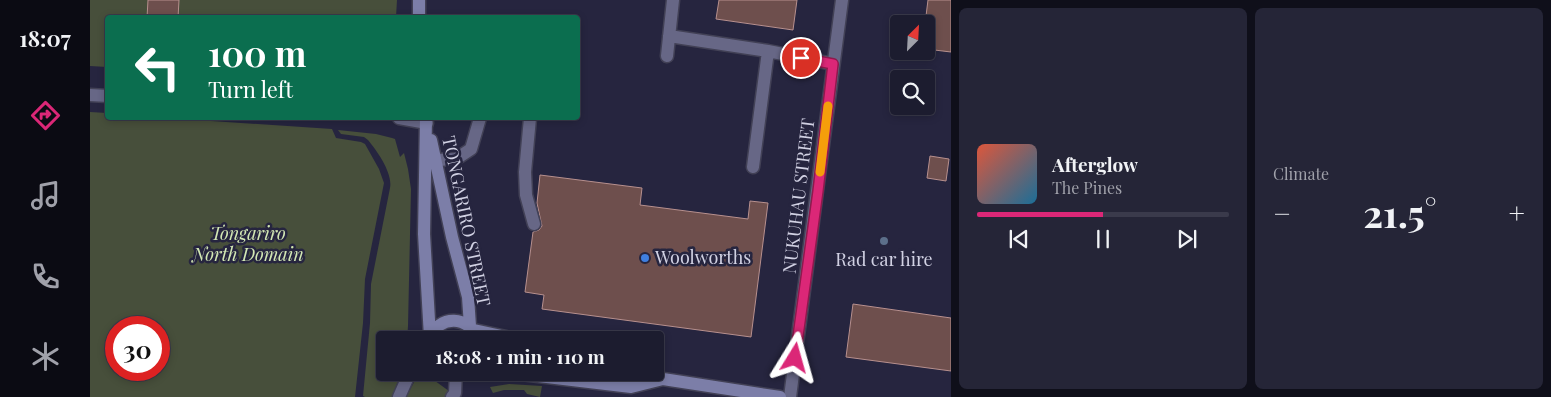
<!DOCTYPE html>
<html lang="en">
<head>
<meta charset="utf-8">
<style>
  :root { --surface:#1c1c2f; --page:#252537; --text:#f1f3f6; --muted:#a0a1aa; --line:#3a3a4b; --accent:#db2777 }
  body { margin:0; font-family:"Playfair Display",serif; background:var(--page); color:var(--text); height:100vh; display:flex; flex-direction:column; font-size:19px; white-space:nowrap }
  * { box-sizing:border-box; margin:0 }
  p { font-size:16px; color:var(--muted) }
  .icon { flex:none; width:28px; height:28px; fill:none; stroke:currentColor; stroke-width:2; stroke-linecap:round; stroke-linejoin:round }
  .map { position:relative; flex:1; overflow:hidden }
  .panel { display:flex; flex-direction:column; gap:8px; padding:8px; background:#0f0f1a; width:600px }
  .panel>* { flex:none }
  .hud { position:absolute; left:15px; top:15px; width:475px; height:105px; border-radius:5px; box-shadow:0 2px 8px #0003,0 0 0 1px var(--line); background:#0b6e4f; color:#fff; overflow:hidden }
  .needle { width:32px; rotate:24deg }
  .buttons { position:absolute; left:800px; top:15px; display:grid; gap:10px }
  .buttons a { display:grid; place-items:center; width:45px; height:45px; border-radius:5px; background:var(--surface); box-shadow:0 2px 8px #0003,0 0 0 1px var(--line); font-size:25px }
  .speed { position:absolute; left:15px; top:316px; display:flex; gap:10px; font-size:25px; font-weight:700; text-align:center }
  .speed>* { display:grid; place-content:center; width:65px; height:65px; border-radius:50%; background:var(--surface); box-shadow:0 2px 8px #0003,0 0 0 1px var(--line); line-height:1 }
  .speed .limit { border:8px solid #d22; background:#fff; color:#111 }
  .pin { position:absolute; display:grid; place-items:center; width:42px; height:42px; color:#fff; margin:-21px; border:2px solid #fff; border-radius:50%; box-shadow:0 1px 5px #0007 }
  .me { position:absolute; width:55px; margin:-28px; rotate:8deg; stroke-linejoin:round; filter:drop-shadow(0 0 4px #0008) }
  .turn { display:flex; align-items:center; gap:18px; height:105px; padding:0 20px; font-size:22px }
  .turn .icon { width:65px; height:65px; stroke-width:2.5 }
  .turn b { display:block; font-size:35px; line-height:42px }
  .big { font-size:38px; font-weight:700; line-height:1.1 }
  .panel .card { flex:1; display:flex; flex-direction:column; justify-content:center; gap:8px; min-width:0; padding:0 18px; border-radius:8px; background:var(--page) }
  .song { display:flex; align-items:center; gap:15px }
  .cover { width:60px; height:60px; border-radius:8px; background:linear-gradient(135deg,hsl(10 70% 55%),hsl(200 70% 35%)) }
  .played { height:5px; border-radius:2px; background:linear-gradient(90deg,var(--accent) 50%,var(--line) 50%) }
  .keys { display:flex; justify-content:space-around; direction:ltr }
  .heat { display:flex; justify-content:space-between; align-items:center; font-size:28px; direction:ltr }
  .panel .tiles { flex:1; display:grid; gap:8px; grid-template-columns:repeat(2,1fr) }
  .trip { position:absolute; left:286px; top:331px; width:288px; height:50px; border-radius:5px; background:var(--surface); box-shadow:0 2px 8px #0003,0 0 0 1px var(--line); font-weight:700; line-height:50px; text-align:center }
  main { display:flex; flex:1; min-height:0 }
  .tab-bar { display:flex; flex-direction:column; width:90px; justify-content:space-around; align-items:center; background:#0b0b13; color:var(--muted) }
  .tab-bar .icon { width:35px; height:35px }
  .tab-bar .active { color:var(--accent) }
  .tab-bar b { font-size:22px; color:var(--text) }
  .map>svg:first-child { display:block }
  .green { fill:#474f3b; fill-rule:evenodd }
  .building { fill:#6e4f4d; stroke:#b7908e }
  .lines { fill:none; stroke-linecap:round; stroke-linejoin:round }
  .service-casing { stroke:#424156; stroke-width:15 }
  .minor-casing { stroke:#424156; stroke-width:15 }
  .tertiary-casing { stroke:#424156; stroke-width:15 }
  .secondary-casing { stroke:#424156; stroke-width:15 }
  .service { stroke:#676786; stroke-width:12 }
  .minor { stroke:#676786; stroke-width:12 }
  .tertiary { stroke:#676786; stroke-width:12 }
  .secondary { stroke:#7c7ea8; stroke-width:12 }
  .route-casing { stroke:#8e194d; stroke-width:12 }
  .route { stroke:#db2777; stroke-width:9 }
  .slow { stroke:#f59e0b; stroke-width:9 }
  .service-dot { fill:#5c6f8a; stroke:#26253f; stroke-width:2 }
  .shop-dot { fill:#3f7fe0; stroke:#26253f; stroke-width:2 }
  .labels { text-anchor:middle; stroke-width:5; stroke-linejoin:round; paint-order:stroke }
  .street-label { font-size:18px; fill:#d1d1e3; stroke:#26253f }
  .park-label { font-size:18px; font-style:italic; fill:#d3e8b4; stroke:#26253f }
  .poi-label { font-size:18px; fill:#d1d1e3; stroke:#26253f; text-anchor:start }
</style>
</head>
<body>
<main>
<nav class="tab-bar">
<b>18:07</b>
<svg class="icon active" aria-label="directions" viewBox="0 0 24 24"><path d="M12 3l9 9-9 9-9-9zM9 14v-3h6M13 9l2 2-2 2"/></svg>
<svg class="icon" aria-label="music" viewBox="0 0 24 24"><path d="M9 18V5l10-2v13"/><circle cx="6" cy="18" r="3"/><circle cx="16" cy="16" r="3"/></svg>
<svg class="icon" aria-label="phone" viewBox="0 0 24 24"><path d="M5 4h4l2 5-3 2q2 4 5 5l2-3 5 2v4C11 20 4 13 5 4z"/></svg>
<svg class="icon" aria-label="climate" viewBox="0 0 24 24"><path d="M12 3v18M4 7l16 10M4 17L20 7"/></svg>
</nav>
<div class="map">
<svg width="861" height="397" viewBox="0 0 861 397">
  <rect width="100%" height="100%" fill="#26253f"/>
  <path class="green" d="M 0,0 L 307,0 L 306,17 L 18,18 L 17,67 L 0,66 Z
    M 0,112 L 17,113 L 18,118 L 76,118 L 242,129 L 246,138 L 271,142 L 275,144 L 289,169 L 294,183 L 275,279 L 273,323 L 265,397 L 0,397 ZM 26,328 L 69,328 L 69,370 L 26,370 Z
    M 248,130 L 286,134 L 302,138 L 305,139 L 310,157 L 314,153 L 318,169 L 321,189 L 318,326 L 317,340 L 295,340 L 295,372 L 311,373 L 302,397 L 275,397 L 273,396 L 280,323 L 281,284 L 300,188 C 303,173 287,151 278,140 L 274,137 L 251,134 Z
    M 329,373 L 334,373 L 359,391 L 360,392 L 357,397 L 316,397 Z
    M 419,384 L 452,386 L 450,397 L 437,394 L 434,390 L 414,390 L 403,393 L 400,387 Z"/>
  <path class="building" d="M 58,0 L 89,0 L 88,18 L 57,18 Z
    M 629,0 L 707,0 L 703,30 L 626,19 Z
    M 838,0 L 861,0 L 861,52 L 836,49 L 836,24 L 835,24 Z
    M 840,156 L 859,159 L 856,181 L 837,178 Z
    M 450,175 L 552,188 L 550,205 L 658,219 L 660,201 L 678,203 L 661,337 L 452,309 L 454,295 L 435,292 L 443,232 L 449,230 L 452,226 L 447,203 Z
    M 763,304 L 861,318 L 861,371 L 756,357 Z"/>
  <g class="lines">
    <defs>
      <path id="service" d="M 579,36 L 678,51 L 743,64
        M 577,56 L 583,0
        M 440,118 L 435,172 L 436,195 L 444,224
        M 346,160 L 366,159 L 381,149 L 390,118
        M 663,167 L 678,51"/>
      <path id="minor" d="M 0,95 L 18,96
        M 309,118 L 337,123
        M 700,397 L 752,0"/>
      <path id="tertiary" d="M 309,397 L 320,372
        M 362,397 L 365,393 L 366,372"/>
      <path id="secondary" d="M 329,18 L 329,0
        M 336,118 L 334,234 L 340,337
        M 341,140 L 362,237 L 378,297 L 380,326
        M 384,330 L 430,340
        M 339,339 C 349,314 379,315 389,340
        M 415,372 L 541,387 L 573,379
        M 559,372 L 573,379 L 690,397"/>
    </defs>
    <use href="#service" class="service-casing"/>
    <use href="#minor" class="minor-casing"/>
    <use href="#tertiary" class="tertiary-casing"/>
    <use href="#secondary" class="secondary-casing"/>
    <use href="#service" class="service"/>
    <use href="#minor" class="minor"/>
    <use href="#tertiary" class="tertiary"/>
    <use href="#secondary" class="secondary"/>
  </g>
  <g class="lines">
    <defs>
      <path id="route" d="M 705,358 L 728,191 L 743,64 L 711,58"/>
    </defs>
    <use href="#route" class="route-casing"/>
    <use href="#route" class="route"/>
    <path class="slow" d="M 730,172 L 738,106"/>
  </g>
  <circle class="service-dot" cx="794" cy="241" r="5"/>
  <circle class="shop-dot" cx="555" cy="258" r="5"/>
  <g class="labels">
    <g class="street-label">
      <text transform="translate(709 196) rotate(-83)" y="6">NUKUHAU STREET</text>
      <text transform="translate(376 221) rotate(78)" y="6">TONGARIRO STREET</text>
    </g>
    <g class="park-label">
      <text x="158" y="240">Tongariro<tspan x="158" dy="21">North Domain</tspan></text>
    </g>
    <g class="poi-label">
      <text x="565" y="264">Woolworths</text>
      <text x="794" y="266" text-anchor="middle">Rad car hire</text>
    </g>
  </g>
</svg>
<div class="buttons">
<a><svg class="needle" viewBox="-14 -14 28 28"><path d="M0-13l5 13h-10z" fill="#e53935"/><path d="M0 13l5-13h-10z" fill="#a0a1aa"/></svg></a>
<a><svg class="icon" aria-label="search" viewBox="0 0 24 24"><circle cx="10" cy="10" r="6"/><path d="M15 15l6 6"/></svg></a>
</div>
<div class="speed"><div class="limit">30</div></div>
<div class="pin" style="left:711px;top:58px;background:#d93025"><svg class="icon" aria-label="arrive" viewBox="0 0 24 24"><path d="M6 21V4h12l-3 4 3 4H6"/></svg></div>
<svg class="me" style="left:705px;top:358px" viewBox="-20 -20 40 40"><path d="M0-17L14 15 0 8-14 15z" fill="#db2777" stroke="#fff" stroke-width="4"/></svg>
<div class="trip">18:08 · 1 min · 110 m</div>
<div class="hud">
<div class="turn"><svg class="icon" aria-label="left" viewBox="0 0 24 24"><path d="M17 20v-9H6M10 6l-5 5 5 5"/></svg><div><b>100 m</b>Turn left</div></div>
</div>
</div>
<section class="panel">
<div class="tiles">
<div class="card">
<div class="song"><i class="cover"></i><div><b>Afterglow</b><p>The Pines</p></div></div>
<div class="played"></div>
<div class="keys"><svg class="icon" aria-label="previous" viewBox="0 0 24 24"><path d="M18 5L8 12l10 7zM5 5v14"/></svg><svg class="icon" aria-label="pause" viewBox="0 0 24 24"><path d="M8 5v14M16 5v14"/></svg><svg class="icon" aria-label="next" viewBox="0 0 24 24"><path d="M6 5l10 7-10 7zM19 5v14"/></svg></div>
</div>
<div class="card"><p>Climate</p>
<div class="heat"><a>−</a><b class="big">21.5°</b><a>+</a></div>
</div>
</div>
</section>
</main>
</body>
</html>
